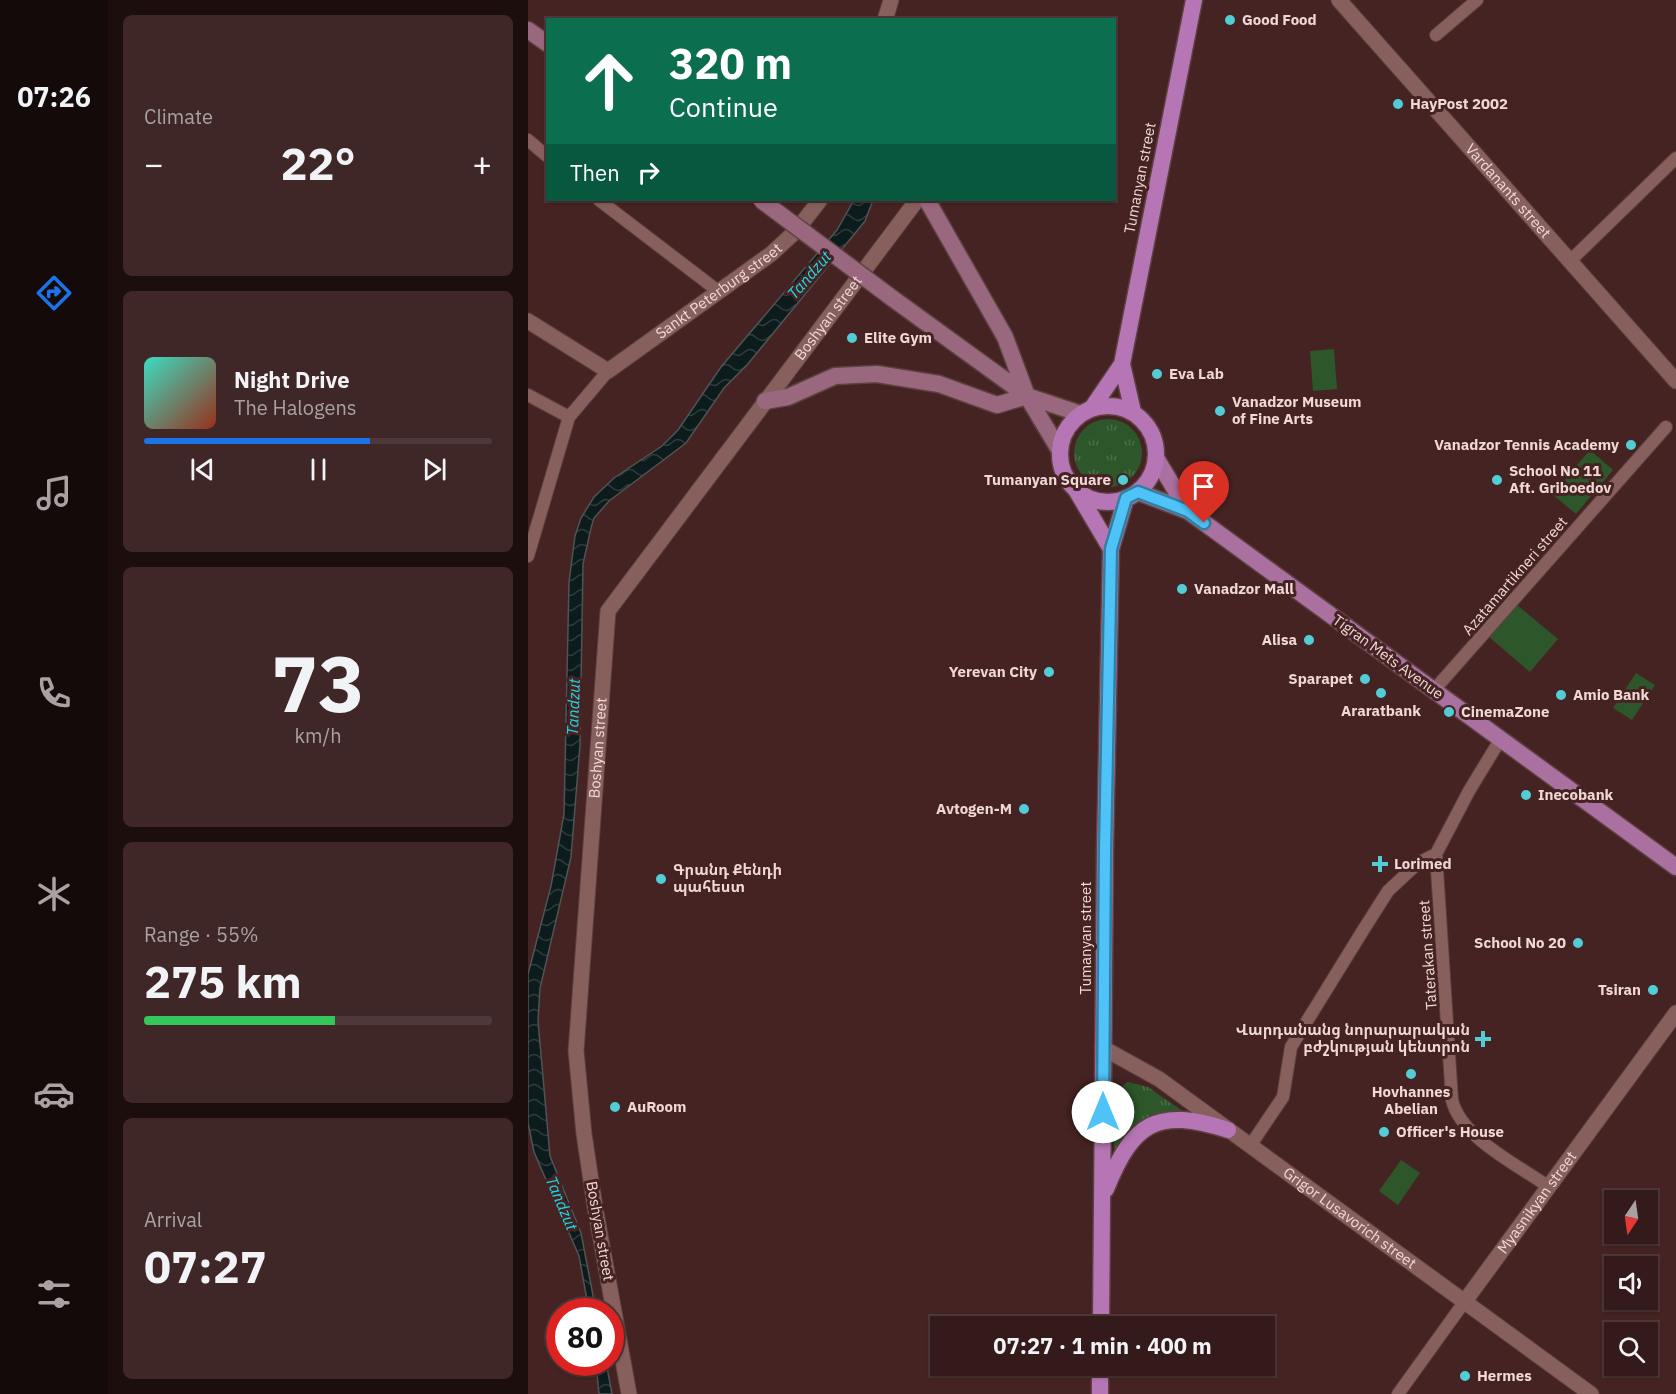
<!DOCTYPE html>
<html lang="en">
<head>
<meta charset="utf-8">
<style>
  :root { --surface:#341a1a; --page:#3f2727; --text:#f1f3f6; --muted:#a9a1a2; --line:#4e3839; --accent:#1a73e8 }
  body { margin:0; font-family:"IBM Plex Sans","Noto Sans Armenian",sans-serif; background:var(--page); color:var(--text); height:100vh; display:flex; flex-direction:column; font-size:22px; white-space:nowrap }
  * { box-sizing:border-box; margin:0 }
  p { font-size:20px; color:var(--muted) }
  .icon { flex:none; width:33px; height:33px; fill:none; stroke:currentColor; stroke-width:2; stroke-linecap:round; stroke-linejoin:round }
  .map { position:relative; flex:1; overflow:hidden }
  .sheet { display:flex; flex-direction:column; gap:15px; padding:15px; background:#1d0e0e; width:420px }
  .sheet>* { flex:none }
  .top-card { position:absolute; left:18px; top:18px; width:570px; height:183px; border-radius:0px; box-shadow:0 2px 4px #0004,0 0 0 2px var(--line); background:#0b6e4f; color:#fff; overflow:hidden }
  .needle { width:39px; rotate:193deg }
  .buttons { position:absolute; left:1076px; top:1190px; display:grid; gap:12px }
  .buttons a { display:grid; place-items:center; width:54px; height:54px; border-radius:0px; background:var(--surface); box-shadow:0 2px 4px #0004,0 0 0 2px var(--line); font-size:30px }
  .speed { position:absolute; left:18px; top:1298px; display:flex; gap:12px; font-size:30px; font-weight:700; text-align:center }
  .speed>* { display:grid; place-content:center; width:78px; height:78px; border-radius:50%; background:var(--surface); box-shadow:0 2px 4px #0004,0 0 0 2px var(--line); line-height:1 }
  .speed .limit { border:9px solid #d22; background:#fff; color:#111 }
  .pin { position:absolute; display:grid; place-items:center; width:51px; height:51px; color:#fff; margin:-62px -26px; border-radius:50% 50% 50% 0; rotate:-45deg; box-shadow:0 0 6px #0007 }
  .pin .icon { rotate:45deg }
  .me { position:absolute; width:66px; margin:-33px; rotate:0deg; stroke-linejoin:round; filter:drop-shadow(0 0 4px #0008) }
  .turn { display:flex; align-items:center; gap:21px; height:126px; padding:0 24px; font-size:27px }
  .turn .icon { width:78px; height:78px; stroke-width:2.5 }
  .turn b { display:block; font-size:42px; line-height:51px }
  .then { display:flex; align-items:center; height:57px; padding:0 24px; background:#0003; gap:12px; font-size:22px }
  .big { font-size:45px; font-weight:700; line-height:1.1 }
  .sheet .widget { flex:1; display:flex; flex-direction:column; justify-content:center; gap:9px; min-width:0; padding:0 21px; border-radius:9px; background:var(--page) }
  .sheet .dial { align-items:center; gap:0 }
  .dial b { font-size:78px; line-height:1 }
  .song { display:flex; align-items:center; gap:18px }
  .cover { width:72px; height:72px; border-radius:9px; background:linear-gradient(135deg,hsl(170 70% 55%),hsl(10 70% 35%)) }
  .played { height:6px; border-radius:3px; background:linear-gradient(90deg,var(--accent) 65%,var(--line) 65%) }
  .keys { display:flex; justify-content:space-around; direction:ltr }
  .heat { display:flex; justify-content:space-between; align-items:center; font-size:33px; direction:ltr }
  .charge { height:9px; border-radius:4px; background:linear-gradient(90deg,#34c759 55%,var(--line) 0) }
  .trip { position:absolute; left:402px; top:1316px; width:345px; height:60px; border-radius:0px; background:var(--surface); box-shadow:0 2px 4px #0004,0 0 0 2px var(--line); font-weight:700; line-height:60px; text-align:center }
  main { display:flex; flex:1; min-height:0 }
  .dock { display:flex; flex-direction:column; width:108px; justify-content:space-around; align-items:center; background:#150a0a; color:var(--muted) }
  .dock .icon { width:42px; height:42px }
  .dock .current { color:var(--accent) }
  .dock b { font-size:27px; color:var(--text) }
  .map>svg:first-child { display:block }
  .grass { fill:url(#grass-tufts) }
  .green { fill:#2d572a }
  .water { fill:url(#water-waves); stroke:#505454; stroke-width:1.5 }
  .lines { fill:none; stroke-linecap:round; stroke-linejoin:round }
  .minor-casing { stroke:#5d4040; stroke-width:14 }
  .tertiary-casing { stroke:#5d4040; stroke-width:17 }
  .secondary-casing { stroke:#5d4040; stroke-width:19 }
  .primary-casing { stroke:#5d4040; stroke-width:19 }
  .trunk-casing { stroke:#5d4040; stroke-width:19 }
  .minor { stroke:#87605d; stroke-width:12 }
  .tertiary { stroke:#87605d; stroke-width:15 }
  .secondary { stroke:#99687e; stroke-width:16 }
  .primary { stroke:#aa70a0; stroke-width:16 }
  .trunk { stroke:#b676b6; stroke-width:16 }
  .secondary-bridge-casing { stroke:#5d4040; stroke-width:19; stroke-linecap:butt }
  .secondary-bridge { stroke:#99687e; stroke-width:16 }
  .route-casing { stroke:#337fa1; stroke-width:15 }
  .route { stroke:#4fc3f7; stroke-width:10 }
  .poi-dot { fill:#52ccd5; stroke:#452322; stroke-width:2 }
  .labels { text-anchor:middle; stroke-width:6; stroke-linejoin:round; paint-order:stroke }
  .poi-label { font-size:15px; font-weight:bold; fill:#f0d8d6; stroke:#452322; text-anchor:start }
  .street-label { font-size:15px; fill:#f0d8d6; stroke:#452322 }
  .water-label { font-size:16px; font-style:italic; fill:#1bdae7; stroke:#452322 }
</style>
</head>
<body>
<main>
<nav class="dock">
<b>07:26</b>
<svg class="icon current" aria-label="directions" viewBox="0 0 24 24"><path d="M12 3l9 9-9 9-9-9zM9 14v-3h6M13 9l2 2-2 2"/></svg>
<svg class="icon" aria-label="music" viewBox="0 0 24 24"><path d="M9 18V5l10-2v13"/><circle cx="6" cy="18" r="3"/><circle cx="16" cy="16" r="3"/></svg>
<svg class="icon" aria-label="phone" viewBox="0 0 24 24"><path d="M5 4h4l2 5-3 2q2 4 5 5l2-3 5 2v4C11 20 4 13 5 4z"/></svg>
<svg class="icon" aria-label="climate" viewBox="0 0 24 24"><path d="M12 3v18M4 7l16 10M4 17L20 7"/></svg>
<svg class="icon" aria-label="car" viewBox="0 0 24 24"><path d="M5 17H2v-5l4-1 3-4h7l3 4 3 1v5h-3M9 17h6M6 11h13"/><circle cx="7" cy="17" r="2"/><circle cx="17" cy="17" r="2"/></svg>
<svg class="icon" aria-label="filters" viewBox="0 0 24 24"><path d="M4 7h16M4 17h16"/><circle cx="9" cy="7" r="2"/><circle cx="15" cy="17" r="2"/></svg>
</nav>
<section class="sheet">
<div class="widget"><p>Climate</p>
<div class="heat"><a>−</a><b class="big">22°</b><a>+</a></div>
</div>
<div class="widget">
<div class="song"><i class="cover"></i><div><b>Night Drive</b><p>The Halogens</p></div></div>
<div class="played"></div>
<div class="keys"><svg class="icon" aria-label="previous" viewBox="0 0 24 24"><path d="M18 5L8 12l10 7zM5 5v14"/></svg><svg class="icon" aria-label="pause" viewBox="0 0 24 24"><path d="M8 5v14M16 5v14"/></svg><svg class="icon" aria-label="next" viewBox="0 0 24 24"><path d="M6 5l10 7-10 7zM19 5v14"/></svg></div>
</div>
<div class="widget dial"><b>73</b><p>km/h</p></div>
<div class="widget"><p>Range · 55%</p><b class="big">275 km</b><div class="charge"></div></div>
<div class="widget"><p>Arrival</p><b class="big">07:27</b></div>
</section>
<div class="map">
<svg width="1148" height="1394" viewBox="0 0 1148 1394">
  <defs>
    <pattern id="grass-tufts" width="24" height="20" patternUnits="userSpaceOnUse" patternTransform="scale(1.5)"><rect width="24" height="20" fill="#2d572a"/><path d="M3 7l-1-3M5 7V3M7 7l1-3M15 17l-1-3M17 17v-4M19 17l1-3" fill="none" stroke="#4c6e48"/></pattern>
    <pattern id="water-waves" width="16" height="10" patternUnits="userSpaceOnUse" patternTransform="scale(1.5)"><rect width="16" height="10" fill="#0c1b1c"/><path d="M0 5q4-4 8 0t8 0" fill="none" stroke="#303b3c"/></pattern>
  </defs>
  <rect width="100%" height="100%" fill="#452322"/>
  <path class="grass" d="M546 453a34 34 0 1 1 68 0a34 34 0 1 1-68 0Z
    M 600,1082 L 620,1087 L 663,1117 L 651,1116 L 587,1159 C 587,1137 578,1094 600,1082 Z"/>
  <path class="green" d="M 806,349 L 809,389 L 785,391 L 782,351 Z
    M 1062,450 L 1085,470 L 1048,514 L 1024,494 Z
    M 989,605 L 1030,639 L 1002,672 L 961,637 Z
    M 1108,673 L 1127,685 L 1104,720 L 1085,708 Z
    M 873,1160 L 892,1173 L 870,1205 L 851,1191 Z"/>
  <path class="water" d="M 326,200 L 345,200 L 337,221 L 219,365 L 196,388 L 158,443 L 81,501 L 66,518 L 63,528 L 55,564 L 52,745 L 43,857 L 12,988 L 10,1021 L 22,1156 L 53,1233 L 68,1311 L 61,1311 L 51,1256 L 6,1152 L 0,1123 L 0,974 L 23,886 L 36,814 L 41,582 L 47,536 L 53,518 L 66,497 L 86,478 L 134,446 L 150,430 L 193,367 L 309,230 Z
    M 68,1362 L 78,1362 L 84,1394 L 71,1394 Z"/>
  <g class="lines">
    <defs>
      <path id="minor" d="M 908,35 L 949,0
        M 0,140 L 20,157
        M 71,200 L 190,291
        M 1042,261 L 1148,158
        M 0,395 L 41,417
        M 0,556 L 41,417 L 80,371
        M 906,690 L 1138,427
        M 908,854 L 924,1100 C 933,1138 990,1165 1021,1187
        M 722,1146 L 755,1097 L 763,1047 L 834,932 L 860,891 L 890,863 L 908,854 L 941,791 L 972,740
        M 870,1394 L 937,1301"/>
      <g id="tertiary">
        <path id="s1" d="M 811,0 L 1148,381"/>
        <path d="M 357,20 L 363,0"/>
        <path id="s2" d="M 0,321 L 80,371 L 243,254 L 268,231 L 292,200"/>
        <path id="s3" d="M 575,1048 L 631,1079 L 1063,1394"/>
        <path id="s4" d="M 937,1301 L 1148,1013"/>
        <path id="s5" d="M 101,1394 L 67,1207 L 56,1134 L 48,1051 L 80,611 L 389,200"/>
      </g>
      <path id="secondary" d="M 0,30 L 20,44
        M 399,200 L 477,337 L 499,396 L 532,451
        M 364,298 L 499,396 L 553,414
        M 237,401 L 260,397 L 307,376 L 349,374 L 411,384 L 469,405 L 499,396"/>
      <path id="primary" d="M 628,458 L 660,511
        M 610,492 L 660,511 L 1148,867"/>
      <path id="trunk" d="M 594,364 L 605,412
        M532 454a48 48 0 1 1 96 0a48 48 0 1 1-96 0Z
        M 564,408 L 594,364 L 666,0
        M 548,490 L 583,549
        M 578,1189 C 605,1122 629,1107 700,1130
        M 573,1326 L 577,850 L 583,549 L 598,498
        M 572,1394 L 572,1365"/>
    </defs>
    <use href="#minor" class="minor-casing"/>
    <use href="#tertiary" class="tertiary-casing"/>
    <use href="#secondary" class="secondary-casing"/>
    <use href="#primary" class="primary-casing"/>
    <use href="#trunk" class="trunk-casing"/>
    <use href="#minor" class="minor"/>
    <use href="#tertiary" class="tertiary"/>
    <use href="#secondary" class="secondary"/>
    <use href="#primary" class="primary"/>
    <use href="#trunk" class="trunk"/>
    <defs>
      <path id="secondary-bridge" d="M 233,200 L 364,298"/>
    </defs>
    <use href="#secondary-bridge" class="secondary-bridge-casing"/>
    <use href="#secondary-bridge" class="secondary-bridge"/>
  </g>
  <g class="lines">
    <defs>
      <path id="route" d="M 575,1112 L 577,850 L 583,549 L 598,498 L 610,492 L 660,511 L 676,523"/>
    </defs>
    <use href="#route" class="route-casing"/>
    <use href="#route" class="route"/>
  </g>
  <g class="poi-dot">
    <circle cx="702" cy="20" r="6"/>
    <circle cx="870" cy="104" r="6"/>
    <circle cx="324" cy="338" r="6"/>
    <circle cx="629" cy="374" r="6"/>
    <circle cx="692" cy="411" r="6"/>
    <circle cx="1103" cy="445" r="6"/>
    <circle cx="595" cy="480" r="6"/>
    <circle cx="969" cy="480" r="6"/>
    <circle cx="654" cy="589" r="6"/>
    <circle cx="781" cy="640" r="6"/>
    <circle cx="521" cy="672" r="6"/>
    <circle cx="837" cy="679" r="6"/>
    <circle cx="853" cy="693" r="6"/>
    <circle cx="1033" cy="695" r="6"/>
    <circle cx="921" cy="712" r="6"/>
    <circle cx="998" cy="795" r="6"/>
    <circle cx="496" cy="809" r="6"/>
    <path d="M849 855h6v6h6v6h-6v6h-6v-6h-6v-6h6z"/>
    <circle cx="133" cy="879" r="6"/>
    <circle cx="1050" cy="943" r="6"/>
    <circle cx="1125" cy="990" r="6"/>
    <path d="M952 1030h6v6h6v6h-6v6h-6v-6h-6v-6h6z"/>
    <circle cx="883" cy="1074" r="6"/>
    <circle cx="87" cy="1107" r="6"/>
    <circle cx="856" cy="1132" r="6"/>
    <circle cx="937" cy="1376" r="6"/>
  </g>
  <g class="labels">
    <g class="poi-label">
      <text x="714" y="25">Good Food</text>
      <text x="882" y="109">HayPost 2002</text>
      <text x="336" y="343">Elite Gym</text>
      <text x="641" y="379">Eva Lab</text>
      <text x="704" y="407">Vanadzor Museum<tspan x="704" dy="17">of Fine Arts</tspan></text>
      <text x="1091" y="450" text-anchor="end">Vanadzor Tennis Academy</text>
      <text x="981" y="476">School No 11<tspan x="981" dy="17">Aft. Griboedov</tspan></text>
      <text x="583" y="485" text-anchor="end">Tumanyan Square</text>
      <text x="666" y="594">Vanadzor Mall</text>
      <text x="769" y="645" text-anchor="end">Alisa</text>
      <text x="509" y="677" text-anchor="end">Yerevan City</text>
      <text x="825" y="684" text-anchor="end">Sparapet</text>
      <text x="1045" y="700">Amio Bank</text>
      <text x="853" y="716" text-anchor="middle">Araratbank</text>
      <text x="933" y="717">CinemaZone</text>
      <text x="1010" y="800">Inecobank</text>
      <text x="484" y="814" text-anchor="end">Avtogen-M</text>
      <text x="866" y="869">Lorimed</text>
      <text x="145" y="875">Գրանդ Քենդի<tspan x="145" dy="17">պահեստ</tspan></text>
      <text x="1038" y="948" text-anchor="end">School No 20</text>
      <text x="1113" y="995" text-anchor="end">Tsiran</text>
      <text x="942" y="1035" text-anchor="end">Վարդանանց նորարարական<tspan x="942" dy="17">բժշկության կենտրոն</tspan></text>
      <text x="883" y="1097" text-anchor="middle">Hovhannes<tspan x="883" dy="17">Abelian</tspan></text>
      <text x="99" y="1112">AuRoom</text>
      <text x="868" y="1137">Officer's House</text>
      <text x="949" y="1381">Hermes</text>
    </g>
    <g class="street-label">
      <text transform="translate(612 178) rotate(-79)" y="5">Tumanyan street</text>
      <text dy="5" stroke="none"><textPath href="#s1" startOffset="255">Vardanants street</textPath></text>
      <text dy="5" stroke="none"><textPath href="#s2" startOffset="231">Sankt Peterburg street</textPath></text>
      <text dy="5" stroke="none"><textPath href="#s5" startOffset="1155">Boshyan street</textPath></text>
      <text transform="translate(987 576) rotate(-49)" y="5">Azatamartikneri street</text>
      <text transform="translate(860 657) rotate(36)" y="5">Tigran Mets Avenue</text>
      <text dy="5" stroke="none"><textPath href="#s5" startOffset="651">Boshyan street</textPath></text>
      <text transform="translate(558 938) rotate(-90)" y="5">Tumanyan street</text>
      <text transform="translate(900 955) rotate(-94)" y="5">Taterakan street</text>
      <text dy="5" stroke="none"><textPath href="#s4" startOffset="122">Myasnikyan street</textPath></text>
      <text dy="5" stroke="none"><textPath href="#s3" startOffset="300">Grigor Lusavorich street</textPath></text>
      <text transform="translate(72 1231) rotate(80)" y="5">Boshyan street</text>
    </g>
    <g class="water-label">
      <text transform="translate(281 275) rotate(-49)" y="6">Tandzut</text>
      <text transform="translate(45 707) rotate(-88)" y="6">Tandzut</text>
      <text transform="translate(34 1203) rotate(67)" y="6">Tandzut</text>
    </g>
  </g>
</svg>
<div class="buttons">
<a><svg class="needle" viewBox="-14 -14 28 28"><path d="M0-13l5 13h-10z" fill="#e53935"/><path d="M0 13l5-13h-10z" fill="#a9a1a2"/></svg></a>
<a><svg class="icon" aria-label="sound" viewBox="0 0 24 24"><path d="M4 9h4l5-4v14l-5-4H4zM17 9q2 3 0 6"/></svg></a>
<a><svg class="icon" aria-label="search" viewBox="0 0 24 24"><circle cx="10" cy="10" r="6"/><path d="M15 15l6 6"/></svg></a>
</div>
<div class="speed"><div class="limit">80</div></div>
<div class="pin" style="left:676px;top:523px;background:#d93025"><svg class="icon" aria-label="arrive" viewBox="0 0 24 24"><path d="M6 21V4h12l-3 4 3 4H6"/></svg></div>
<svg class="me" style="left:575px;top:1112px" viewBox="-20 -20 40 40"><circle r="19" fill="#fff"/><path d="M0-13L10 11 0 6-10 11z" fill="#4fc3f7"/></svg>
<div class="trip">07:27 · 1 min · 400 m</div>
<div class="top-card">
<div class="turn"><svg class="icon" aria-label="ahead" viewBox="0 0 24 24"><path d="M12 20V5M6 11l6-6 6 6"/></svg><div><b>320 m</b>Continue</div></div>
<div class="then">Then<svg class="icon" aria-label="right" viewBox="0 0 24 24"><path d="M7 20v-9h11M14 6l5 5-5 5"/></svg></div>
</div>
</div>
</main>
</body>
</html>
